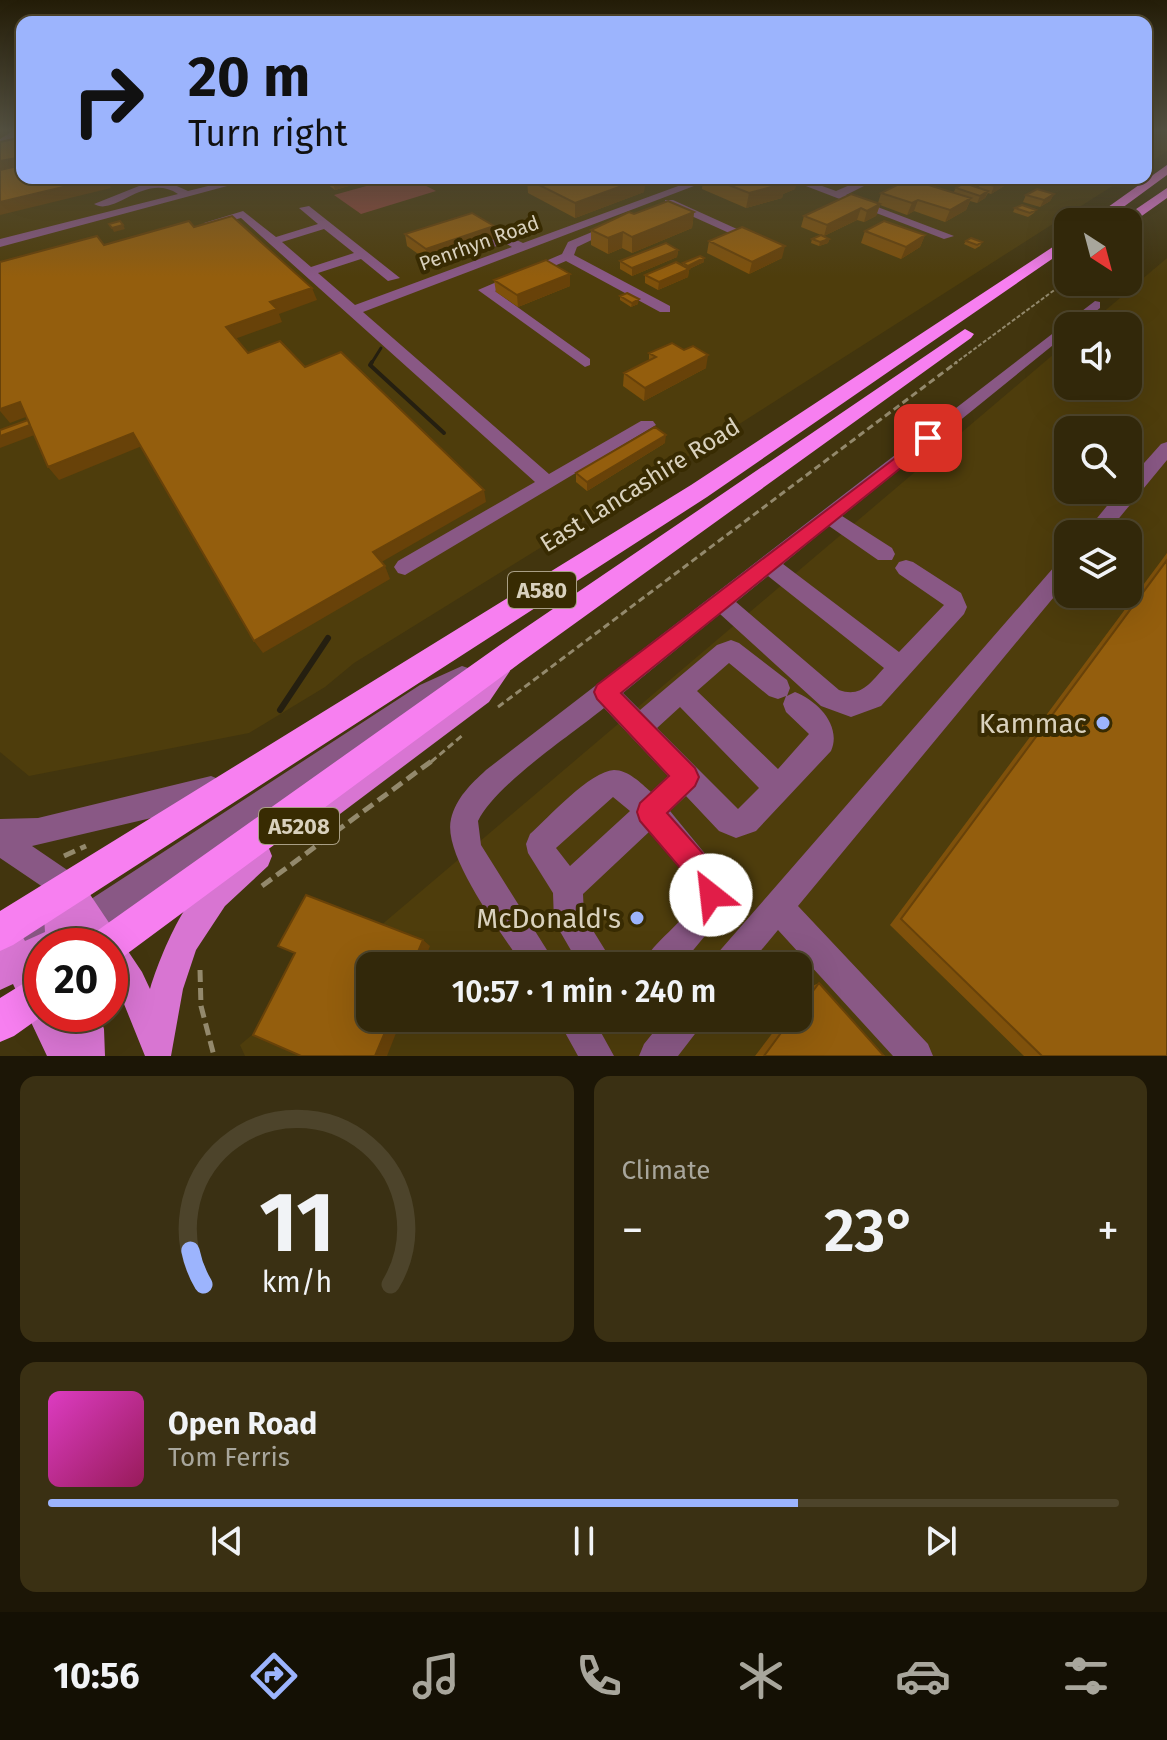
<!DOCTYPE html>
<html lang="en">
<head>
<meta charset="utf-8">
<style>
  :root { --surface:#32280a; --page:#3a3013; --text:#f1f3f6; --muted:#a8a69c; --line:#4d442b; --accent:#9cb4fd }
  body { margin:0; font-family:"Fira Sans",sans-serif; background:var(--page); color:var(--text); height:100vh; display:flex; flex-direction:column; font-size:30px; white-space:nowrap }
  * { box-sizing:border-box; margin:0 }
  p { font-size:26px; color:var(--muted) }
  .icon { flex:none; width:44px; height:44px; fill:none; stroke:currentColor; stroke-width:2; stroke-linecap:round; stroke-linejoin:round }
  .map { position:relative; height:1056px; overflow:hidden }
  .panel { display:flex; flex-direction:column; gap:20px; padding:20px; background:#1c1606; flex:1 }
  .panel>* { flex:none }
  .guide { position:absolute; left:16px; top:16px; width:1136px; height:168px; border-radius:16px; box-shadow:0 8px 32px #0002,0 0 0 2px var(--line); background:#9cb4fd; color:#111; overflow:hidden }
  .needle { width:52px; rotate:144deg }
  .tools { position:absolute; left:1054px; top:208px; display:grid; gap:16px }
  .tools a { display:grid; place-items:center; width:88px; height:88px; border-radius:16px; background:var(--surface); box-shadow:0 8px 32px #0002,0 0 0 2px var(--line); font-size:40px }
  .speed { position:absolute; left:24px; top:928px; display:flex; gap:16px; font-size:40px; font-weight:700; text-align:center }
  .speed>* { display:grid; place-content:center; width:104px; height:104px; border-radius:50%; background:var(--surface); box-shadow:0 8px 32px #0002,0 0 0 2px var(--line); line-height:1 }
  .speed .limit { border:12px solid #d22; background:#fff; color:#111 }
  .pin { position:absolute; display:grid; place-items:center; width:68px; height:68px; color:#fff; margin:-34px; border-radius:16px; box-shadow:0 4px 12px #0006 }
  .me { position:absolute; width:88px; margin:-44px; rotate:331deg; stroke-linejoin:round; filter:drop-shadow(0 0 6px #0008) }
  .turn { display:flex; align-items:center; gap:28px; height:168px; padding:0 40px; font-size:36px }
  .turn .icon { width:104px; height:104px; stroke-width:2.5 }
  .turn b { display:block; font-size:56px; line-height:68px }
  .big { font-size:60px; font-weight:600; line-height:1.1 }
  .panel .tile { flex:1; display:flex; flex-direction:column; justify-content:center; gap:12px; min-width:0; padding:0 28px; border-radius:16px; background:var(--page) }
  .panel .dial { align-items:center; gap:0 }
  .dial svg { height:208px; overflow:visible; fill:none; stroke:var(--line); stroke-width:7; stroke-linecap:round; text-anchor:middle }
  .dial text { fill:var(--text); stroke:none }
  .song { display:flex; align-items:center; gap:24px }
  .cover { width:96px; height:96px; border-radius:12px; background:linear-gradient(135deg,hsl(310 70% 55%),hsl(330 70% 35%)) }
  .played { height:8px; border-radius:4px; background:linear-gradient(90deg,var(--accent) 70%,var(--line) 70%) }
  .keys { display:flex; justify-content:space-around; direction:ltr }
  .heat { display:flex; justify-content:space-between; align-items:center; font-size:44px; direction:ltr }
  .panel .tiles { flex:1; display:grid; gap:20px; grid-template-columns:1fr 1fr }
  .tile:last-child { grid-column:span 2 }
  .trip { position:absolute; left:356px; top:952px; width:456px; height:80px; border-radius:16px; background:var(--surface); box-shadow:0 8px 32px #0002,0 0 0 2px var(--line); font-weight:600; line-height:80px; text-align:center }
  .tabs { display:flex; height:128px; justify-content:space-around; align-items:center; background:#141004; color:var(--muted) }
  .tabs .icon { width:56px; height:56px }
  .tabs .on { color:var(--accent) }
  .tabs b { font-size:36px; color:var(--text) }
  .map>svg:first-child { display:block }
  .built { fill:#4e3d0c; fill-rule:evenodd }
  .green { fill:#90463b }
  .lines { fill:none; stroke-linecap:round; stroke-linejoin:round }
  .stream-far2 { stroke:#251f10; stroke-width:3 }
  .stream-far1 { stroke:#251f10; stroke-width:4 }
  .stream { stroke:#251f10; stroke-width:6 }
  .path-far2 { stroke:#93896c; stroke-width:2; stroke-dasharray:4 2; stroke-linecap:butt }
  .path-far1 { stroke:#93896c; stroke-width:3; stroke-dasharray:7 4; stroke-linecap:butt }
  .path { stroke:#93896c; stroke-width:5; stroke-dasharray:12 6; stroke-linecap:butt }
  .minor { fill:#895885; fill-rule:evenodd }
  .major { fill:#d875d2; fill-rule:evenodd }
  .highway { fill:#f77ff0; fill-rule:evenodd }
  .wall { fill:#7f510b }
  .shaded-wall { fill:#684209 }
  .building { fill:#945e0d; stroke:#684209; stroke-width:2 }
  .route { fill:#e11d48; stroke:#92132f; stroke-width:2 }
  .poi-dot { fill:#9cb4fd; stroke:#382b02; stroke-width:3 }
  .labels { text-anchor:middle; stroke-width:8; stroke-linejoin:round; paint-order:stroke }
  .far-street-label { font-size:20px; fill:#d9d1bd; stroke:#382b02 }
  .shield { fill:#382b02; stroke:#a99f85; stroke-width:2 }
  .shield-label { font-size:22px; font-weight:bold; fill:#d9d1bd }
  .street-label { font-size:24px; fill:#d9d1bd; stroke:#382b02 }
  .near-poi-label { font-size:28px; fill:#d9d1bd; stroke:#382b02; text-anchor:end }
</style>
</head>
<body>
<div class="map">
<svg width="1167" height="1056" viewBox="0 0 1167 1056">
  <rect width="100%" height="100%" fill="#42350e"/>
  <path class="built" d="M 7,129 L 22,129 L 22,178 L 1125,178 L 700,449 L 354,663 L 325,687 L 249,733 L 29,776 L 0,752 L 0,133 Z
    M 1146,129 L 1167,129 L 1167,151 L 1146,165 Z
    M 1167,258 L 1167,1056 L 245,1056 L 240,1045 L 1068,342 L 1068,386 L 1128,386 L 1128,326 L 1087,326 ZM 1068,430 L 1128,430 L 1128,490 L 1068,490 ZM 1068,534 L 1128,534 L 1128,594 L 1068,594 ZM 370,966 L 798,966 L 798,1018 L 370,1018 Z"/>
  <path class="green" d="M 395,178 L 411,178 L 436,191 L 361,214 L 334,195 Z"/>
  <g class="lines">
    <path class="stream-far2" d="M 371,364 L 381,348"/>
    <path class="stream-far1" d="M 372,362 L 370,365 L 444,433"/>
    <path class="stream" d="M 280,710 L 328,638"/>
    <path class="path-far2" d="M 954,364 L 1068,280"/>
    <path class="path-far1" d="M 498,707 L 957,362
      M 431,762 L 464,734"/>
    <path class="path" d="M 64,856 L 86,846
      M 262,886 L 433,760
      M 200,970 L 201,1006 L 214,1056"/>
    <path class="minor" d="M 16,129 L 22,129 L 22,133 L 0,146 L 0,139 Z
      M 240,178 L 257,178 L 0,247 L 0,239 L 178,194 C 145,172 115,217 94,204 L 154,180 L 168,182 L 188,191 Z
      M 700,178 L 715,178 L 363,312 L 549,474 L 641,421 L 653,421 L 656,425 L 405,575 L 398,573 L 394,567 L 398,561 L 535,482 L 241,218 L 210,226 L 204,223 L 243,211 L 276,237 L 318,224 L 299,208 L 309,206 L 400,278 L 388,281 L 361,259 L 318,273 L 355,305 L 512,247 L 505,243 L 444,265 L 440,264 L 440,258 L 506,235 L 523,243 ZM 324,229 L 354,253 L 311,267 L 282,242 Z
      M 785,178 L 800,178 L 836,191 L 866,178 L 880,178 L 846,195 L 954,236 L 944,239 Z
      M 665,200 L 673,200 L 748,234 L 738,237 L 665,204 Z
      M 592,232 L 602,235 L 577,247 L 574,255 L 670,306 L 670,312 L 660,312 L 566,261 L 495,291 L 590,359 L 590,365 L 585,367 L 478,290 L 562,254 L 568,242 Z
      M 1095,301 L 1100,302 L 1100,308 L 1077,326 L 1068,326 L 1068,333 L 842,516 L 892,548 L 895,554 L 892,560 L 878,560 L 829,526 L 783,564 L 899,652 L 944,605 L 899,574 L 895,568 L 899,562 L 906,560 L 913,562 L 961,593 L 967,607 L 964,614 L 881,706 L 851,717 L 821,706 L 720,614 L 623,693 L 640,710 L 717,645 L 731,640 L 739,643 L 787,680 L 790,688 L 787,696 L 795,692 C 818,701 842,726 831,751 L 756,831 L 736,838 L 719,831 L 686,796 L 670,811 L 711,861 L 725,897 L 714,925 L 680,966 L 642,966 C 653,939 685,925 695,897 C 690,872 667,849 650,831 L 583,894 L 584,916 L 615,966 L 580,966 L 554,921 L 553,893 L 528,853 L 526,844 L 530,834 C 548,818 590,771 614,770 C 628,770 641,783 651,792 L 668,776 L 604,708 C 571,735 495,785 478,821 L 481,845 L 557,966 L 523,966 C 503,934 442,856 451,819 C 456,798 471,784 486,770 ZM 768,576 L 884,668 C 870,683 861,698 839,690 L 736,602 ZM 729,663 L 769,696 L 778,699 L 786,696 L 783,704 L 786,712 L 809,734 L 778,769 L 697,691 ZM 680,707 L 759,788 L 738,809 L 657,728 ZM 613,797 L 630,811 L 570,866 L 556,848 Z
      M 1167,442 L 1167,460 L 1106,534 L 1084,534 L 1120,490 L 1128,490 L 1128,481 L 1161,444 Z
      M 1068,557 L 1068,580 L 798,906 L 928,1044 L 933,1056 L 893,1056 L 778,930 L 748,966 L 711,966 L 716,955 L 1061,559 Z
      M 462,666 L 471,669 L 474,677 L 471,685 L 438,701 L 85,940 L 70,946 L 42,946 L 42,952 C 27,954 14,951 0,945 L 0,914 L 27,921 L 65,916 L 420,685 Z
      M 211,776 L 221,780 L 225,790 L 221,800 L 211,804 L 32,846 L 79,878 L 83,889 L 79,900 L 68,904 L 0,858 L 0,819 L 38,818 Z
      M 557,1018 L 593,1018 L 614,1056 L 578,1056 Z
      M 665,1018 L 703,1018 L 698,1030 L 678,1056 L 639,1056 L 644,1044 Z"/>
    <path class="major" d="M 498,660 L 506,663 L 510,671 L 489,702 L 320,829 L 310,833 L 300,829 L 296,819 L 300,809 L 471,686 L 490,663 Z
      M 258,842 L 268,846 L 272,856 L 268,866 L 225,906 L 196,950 L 183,989 L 171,1056 L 145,1056 L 120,994 L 110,980 L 110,946 L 42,946 L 39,968 L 42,1014 L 63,1014 L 70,1030 L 65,1014 L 99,1014 L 104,1029 L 105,1056 L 47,1056 L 13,984 L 0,990 L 0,916 L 13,920 L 25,941 L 45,932 L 44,916 L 57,878 L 68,874 L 79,878 L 142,972 L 150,989 C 168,933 200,865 258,842 Z"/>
    <path class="highway" d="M 1167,165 L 1167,175 L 1103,222 L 1087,222 Z
      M 1167,188 L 1167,198 L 1129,225 L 1128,222 L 1117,222 Z
      M 1068,237 L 1068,248 L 707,497 L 13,945 L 0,951 L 0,911 L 691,485 Z
      M 965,329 L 974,334 L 971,338 L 520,663 L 120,959 L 110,964 L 110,946 L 88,946 L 94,933 L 500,645 Z
      M 42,972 L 42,1014 L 45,1014 L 14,1036 L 0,1042 L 0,998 Z"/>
  </g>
  <path class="wall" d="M 319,178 L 361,178 L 362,182 L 335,190 Z
    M 645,178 L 644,192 L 575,218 L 528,193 L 527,179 Z
    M 703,178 L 797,178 L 795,189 L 783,194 L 782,198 L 746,208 L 702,189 Z
    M 805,178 L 843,178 L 826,186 Z
    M 988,178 L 1030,178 L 1016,186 L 1006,182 L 1004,186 L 991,194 L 988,193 L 985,198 L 977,203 L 970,201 L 966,210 L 945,222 L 914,211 L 907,215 L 880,205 L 876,216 L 864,222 L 857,220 L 824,236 L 829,239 L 828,243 L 819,246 L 811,243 L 812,239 L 821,235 L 801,227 L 804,216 L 878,203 L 881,193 L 953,193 L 956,188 L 978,188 L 981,182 Z
    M 1054,194 L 1050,201 L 1040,207 L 1023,202 L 1026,195 Z
    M 1015,208 L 1036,210 L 1034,213 L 1028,217 L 1013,212 Z
    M 694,212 L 692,228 L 632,253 L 622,248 L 608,254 L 591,245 L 591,230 L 634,214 Z
    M 494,226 L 495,238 L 428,261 L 407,246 L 405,234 Z
    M 865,231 L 925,235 L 920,247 L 901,259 L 861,243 Z
    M 709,241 L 782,258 L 749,274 L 707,253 Z
    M 966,241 L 982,242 L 980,246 L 975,249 L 964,244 Z
    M 678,250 L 677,257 L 632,276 L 620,269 L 620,261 Z
    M 704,262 L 689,269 L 688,277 L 658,290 L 645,283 L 645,275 L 683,266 L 683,263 Z
    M 494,280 L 570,286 L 518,307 L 496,292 Z
    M 620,296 L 638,304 L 631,307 L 620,300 Z
    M 649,353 L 706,368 L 644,401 L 623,386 L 624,373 L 649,361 Z
    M 665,443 L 587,491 L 576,482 L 576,473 Z
    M 1167,553 L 1167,1056 L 1024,1056 L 890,925 Z
    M 819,983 L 884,1056 L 755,1056 L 784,1018 L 798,1018 L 798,1000 L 808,988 Z"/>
  <path class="shaded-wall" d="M 22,157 L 22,172 L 0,177 L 0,161 Z
    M 101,178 L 106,178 L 111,188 L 0,215 L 0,202 Z
    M 336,178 L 361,178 L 362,182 L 335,190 L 332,179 Z
    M 645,178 L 644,192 L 575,218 L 575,203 Z
    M 789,178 L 797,178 L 795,189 L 783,194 L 782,198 L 746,208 L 749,193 Z
    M 828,178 L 843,178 L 826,186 Z
    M 1020,178 L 1030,178 L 1016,186 Z
    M 1007,179 L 1004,186 L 991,194 L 994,186 Z
    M 988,191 L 985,198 L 977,203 L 980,196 Z
    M 1054,194 L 1050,201 L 1040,207 L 1044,200 Z
    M 971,198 L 966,210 L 945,222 L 950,210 Z
    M 918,200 L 914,211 L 907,215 L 912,203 Z
    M 880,204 L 876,216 L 864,222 L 867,211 Z
    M 861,208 L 857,220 L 824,236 L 827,225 Z
    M 694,212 L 692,228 L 632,253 L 632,237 Z
    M 123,225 L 125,229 L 114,232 L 112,228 Z
    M 494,226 L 495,238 L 428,261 L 426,249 Z
    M 623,232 L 622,248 L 608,254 L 608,238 Z
    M 925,235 L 920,247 L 901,259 L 906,247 Z
    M 829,239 L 828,243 L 819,246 L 820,242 Z
    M 785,246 L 782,258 L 749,274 L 752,262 Z
    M 678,250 L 677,257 L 632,276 L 632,268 Z
    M 704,258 L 704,262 L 689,269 L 688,277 L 658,290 L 659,282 L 688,270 L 688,266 Z
    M 570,274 L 570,286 L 518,307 L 517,295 Z
    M 312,288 L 317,300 L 279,314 L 282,322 L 232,340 L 226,327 L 270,302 Z
    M 639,299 L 638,304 L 631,307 L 632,303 Z
    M 708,355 L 706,368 L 644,401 L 645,388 Z
    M 20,402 L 31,415 L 10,423 L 0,411 L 0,409 Z
    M 30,425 L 37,434 L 0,448 L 0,436 Z
    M 133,433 L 142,446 L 59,480 L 48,467 Z
    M 666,435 L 665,443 L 587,491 L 587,482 Z
    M 484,490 L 486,502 L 378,564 L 373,552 Z
    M 385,566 L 390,579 L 263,653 L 254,641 Z
    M 423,940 L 430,946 L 422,966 L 412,966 Z
    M 391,1018 L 402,1018 L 387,1056 L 375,1056 Z"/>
  <path class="building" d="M 22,137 L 22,157 L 0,161 L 0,142 Z
    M 22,165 L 22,178 L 101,178 L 0,202 L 0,170 Z
    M 530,178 L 644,178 L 575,203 L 527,179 Z
    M 711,178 L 789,178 L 781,181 L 786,183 L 749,193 Z
    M 988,178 L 1004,178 L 1007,179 L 994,186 L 981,182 Z
    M 909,179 L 971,198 L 950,210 L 918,200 L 912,203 L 881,193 Z
    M 964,183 L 988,191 L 980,196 L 956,188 Z
    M 1037,189 L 1054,194 L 1044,200 L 1026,195 Z
    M 851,194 L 880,204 L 867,211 L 861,208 L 827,225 L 804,216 Z
    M 668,201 L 694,212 L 632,237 L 623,232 L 608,238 L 591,230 L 629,212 L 634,214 Z
    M 1022,205 L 1036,210 L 1030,213 L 1015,208 Z
    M 472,213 L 494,226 L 426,249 L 405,234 Z
    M 232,216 L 312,288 L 270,302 L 277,309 L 226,327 L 248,353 L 280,341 L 305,367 L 341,352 L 484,490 L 373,552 L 385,566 L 254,641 L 133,433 L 48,467 L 20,402 L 0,409 L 0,262 L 97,236 L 104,245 L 189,221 L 194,227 Z
    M 120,221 L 123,225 L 112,228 L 109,224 Z
    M 884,221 L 925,235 L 906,247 L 865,231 Z
    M 742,227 L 785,246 L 752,262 L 709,241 Z
    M 821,235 L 829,239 L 820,242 L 812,239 Z
    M 971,238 L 982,242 L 977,245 L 966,241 Z
    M 666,243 L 678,250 L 632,268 L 620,261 Z
    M 700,256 L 704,258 L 688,266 L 683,263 Z
    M 546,260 L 570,274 L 517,295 L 494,280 Z
    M 676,262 L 689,269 L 659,282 L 645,275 Z
    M 627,293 L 639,299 L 632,303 L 620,296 Z
    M 672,343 L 684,350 L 693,346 L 708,355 L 645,388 L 624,373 L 656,357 L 649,353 Z
    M 28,420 L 30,425 L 0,436 L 0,430 Z
    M 655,427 L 666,435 L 587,482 L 576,473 Z
    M 1167,560 L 1167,1056 L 1042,1056 L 901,919 Z
    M 306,895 L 423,940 L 412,966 L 370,966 L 370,1018 L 391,1018 L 375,1056 L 301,1056 L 253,1035 L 295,953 L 278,946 Z
    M 819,983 L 884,1056 L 764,1056 L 792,1018 L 798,1018 L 798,1011 Z"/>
  <linearGradient id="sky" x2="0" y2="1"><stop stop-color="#241d08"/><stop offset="0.47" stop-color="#545141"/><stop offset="1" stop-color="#545141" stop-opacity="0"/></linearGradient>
  <rect width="1167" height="277" fill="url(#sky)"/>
  <path class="route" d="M 928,433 L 933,434 L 933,442 L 621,693 L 695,768 L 699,777 L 695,786 L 667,813 L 715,867 L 724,895 L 720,904 L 711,908 L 701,904 L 694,884 L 640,821 L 637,812 L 640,803 L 669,776 L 597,699 L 594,692 L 597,685 Z"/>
  <g class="poi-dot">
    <circle cx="1103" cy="723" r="8"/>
    <circle cx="637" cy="918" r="8"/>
  </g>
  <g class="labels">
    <g class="far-street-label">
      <text transform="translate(479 243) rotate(-20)" y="7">Penrhyn Road</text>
    </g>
    <g class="shield">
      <rect x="508" y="572" width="68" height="36" rx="6"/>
      <rect x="259" y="808" width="80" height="36" rx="6"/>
    </g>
    <g class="shield-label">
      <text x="542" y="598">A580</text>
      <text x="299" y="834">A5208</text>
    </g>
    <g class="street-label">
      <text transform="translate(640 485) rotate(-32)" y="8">East Lancashire Road</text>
    </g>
    <g class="near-poi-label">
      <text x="1087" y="733">Kammac</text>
      <text x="621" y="928">McDonald's</text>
    </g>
  </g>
</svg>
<div class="tools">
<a><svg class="needle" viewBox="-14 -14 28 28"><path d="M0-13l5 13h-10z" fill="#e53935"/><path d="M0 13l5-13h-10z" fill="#a8a69c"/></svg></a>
<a><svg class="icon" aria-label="sound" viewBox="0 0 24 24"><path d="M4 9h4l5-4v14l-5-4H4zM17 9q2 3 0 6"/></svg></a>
<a><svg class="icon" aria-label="search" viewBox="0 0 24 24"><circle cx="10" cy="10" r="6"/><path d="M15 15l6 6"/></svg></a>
<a><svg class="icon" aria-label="layers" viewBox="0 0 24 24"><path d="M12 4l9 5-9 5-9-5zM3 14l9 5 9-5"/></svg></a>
</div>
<div class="speed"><div class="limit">20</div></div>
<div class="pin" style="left:928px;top:438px;background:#d93025"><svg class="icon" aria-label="arrive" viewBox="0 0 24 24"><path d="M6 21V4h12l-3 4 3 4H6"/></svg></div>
<svg class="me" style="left:711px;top:895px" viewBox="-20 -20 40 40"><circle r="19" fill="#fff"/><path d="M0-13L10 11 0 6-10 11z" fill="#e11d48"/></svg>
<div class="trip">10:57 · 1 min · 240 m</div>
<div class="guide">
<div class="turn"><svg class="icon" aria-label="right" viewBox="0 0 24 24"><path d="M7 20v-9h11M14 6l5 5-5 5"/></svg><div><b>20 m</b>Turn right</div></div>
</div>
</div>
<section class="panel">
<div class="tiles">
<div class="tile dial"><svg viewBox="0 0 100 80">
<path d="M14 69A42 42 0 1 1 86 69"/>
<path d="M14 69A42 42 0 0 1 9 56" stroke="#9cb4fd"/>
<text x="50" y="56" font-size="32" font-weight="700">11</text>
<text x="50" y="72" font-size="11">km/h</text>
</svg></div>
<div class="tile"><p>Climate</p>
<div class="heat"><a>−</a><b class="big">23°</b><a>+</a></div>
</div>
<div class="tile">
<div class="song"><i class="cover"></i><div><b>Open Road</b><p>Tom Ferris</p></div></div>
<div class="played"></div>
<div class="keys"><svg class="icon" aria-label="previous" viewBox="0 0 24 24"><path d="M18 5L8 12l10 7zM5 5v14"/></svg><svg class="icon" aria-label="pause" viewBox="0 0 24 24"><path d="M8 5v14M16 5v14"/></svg><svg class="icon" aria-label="next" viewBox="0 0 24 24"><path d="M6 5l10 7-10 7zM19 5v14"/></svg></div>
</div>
</div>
</section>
<nav class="tabs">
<b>10:56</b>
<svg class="icon on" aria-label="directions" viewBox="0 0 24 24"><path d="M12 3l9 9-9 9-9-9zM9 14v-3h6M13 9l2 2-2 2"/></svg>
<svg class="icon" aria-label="music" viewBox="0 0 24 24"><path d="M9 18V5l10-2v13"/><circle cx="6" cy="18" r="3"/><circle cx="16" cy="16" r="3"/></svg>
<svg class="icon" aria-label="phone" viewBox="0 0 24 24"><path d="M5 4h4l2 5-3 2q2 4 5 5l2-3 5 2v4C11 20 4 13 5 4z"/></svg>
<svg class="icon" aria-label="climate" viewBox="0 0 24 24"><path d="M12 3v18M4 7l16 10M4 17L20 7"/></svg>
<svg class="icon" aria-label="car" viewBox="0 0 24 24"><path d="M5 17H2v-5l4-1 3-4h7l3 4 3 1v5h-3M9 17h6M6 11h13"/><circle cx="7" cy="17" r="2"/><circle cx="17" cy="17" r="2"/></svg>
<svg class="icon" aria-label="filters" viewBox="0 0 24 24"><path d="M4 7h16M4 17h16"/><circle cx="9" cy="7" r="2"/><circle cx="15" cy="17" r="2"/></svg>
</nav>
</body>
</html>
